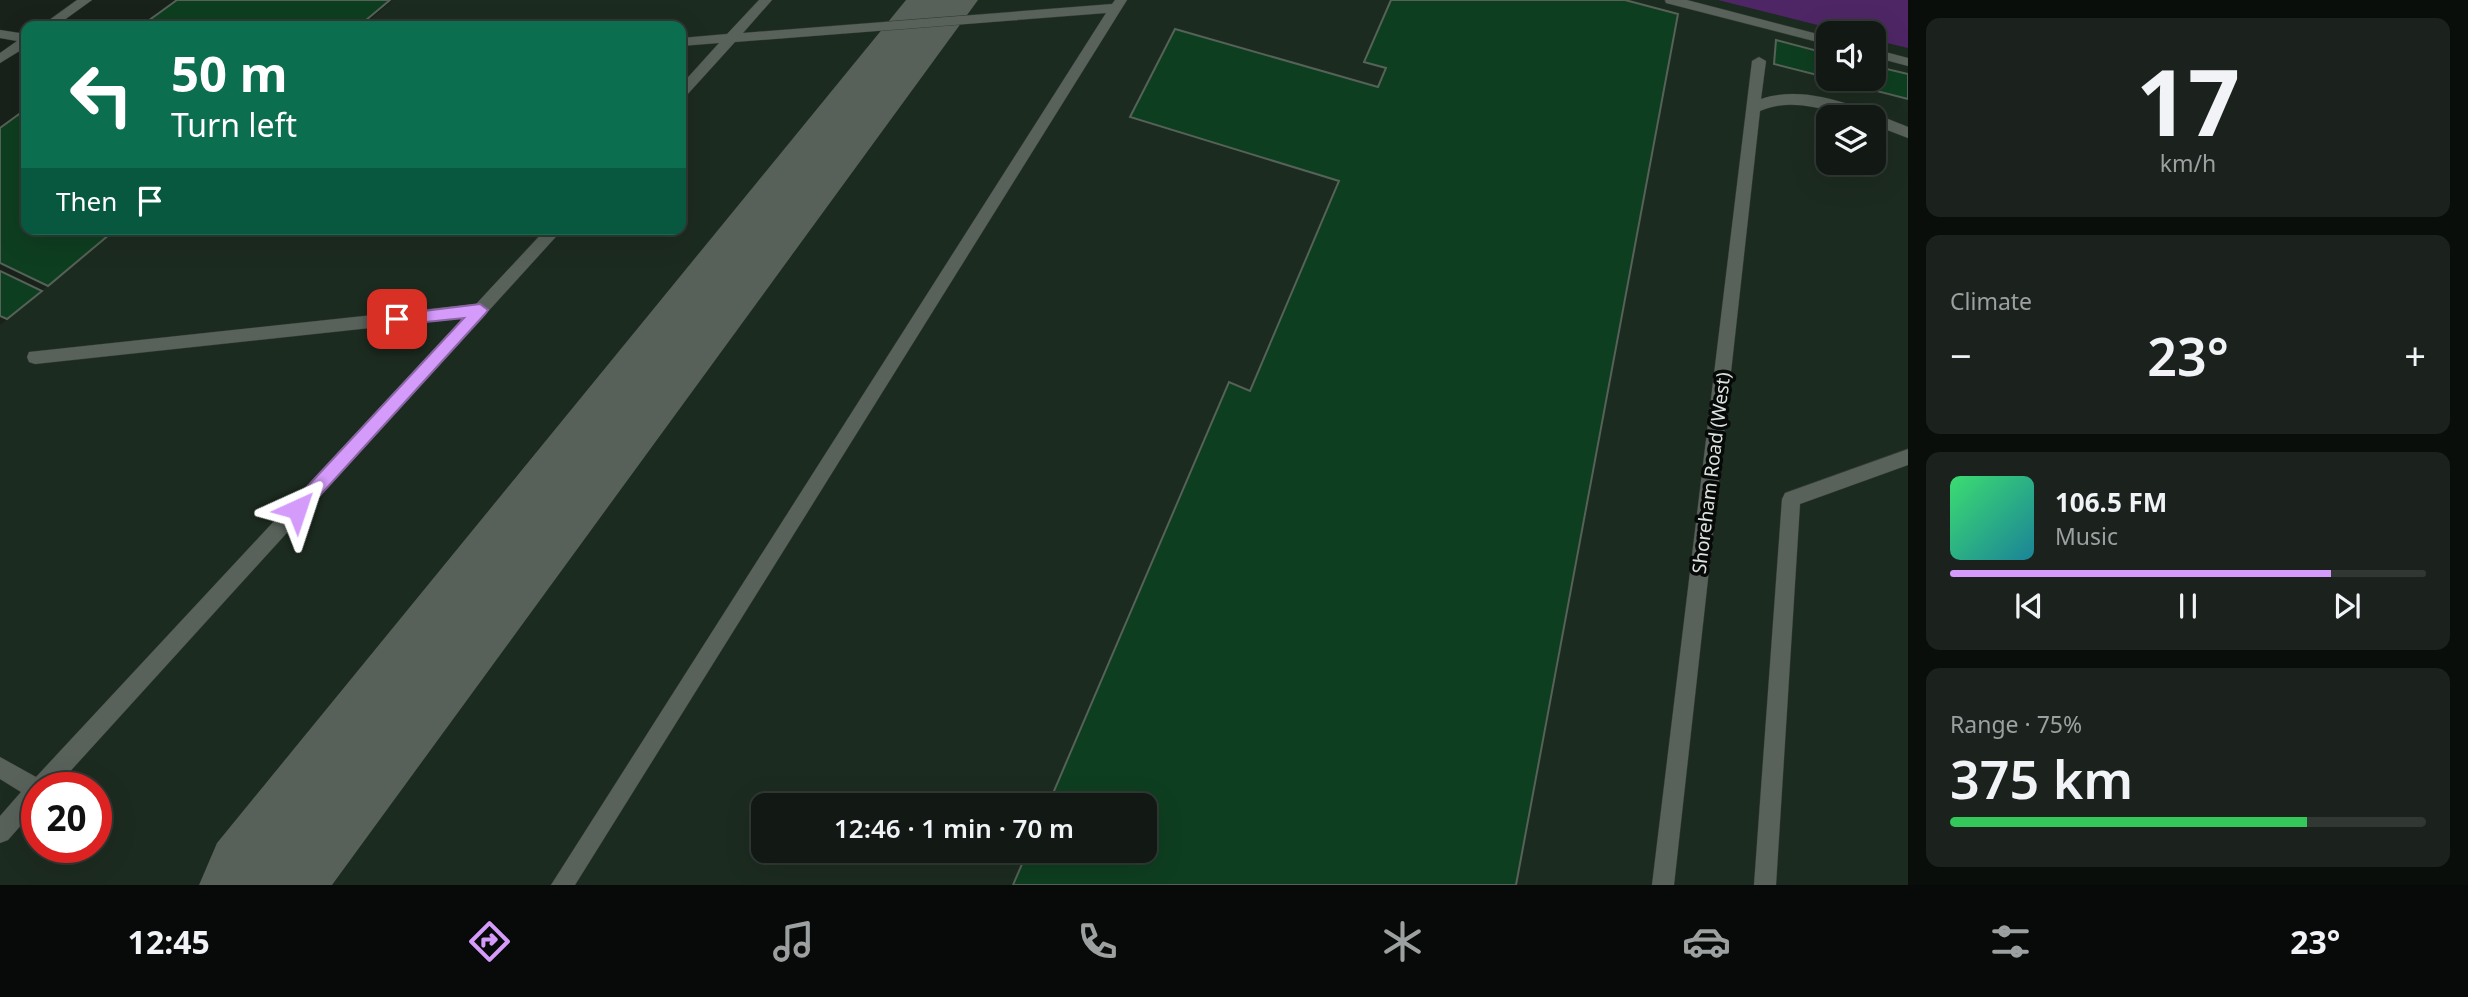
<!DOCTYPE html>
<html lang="en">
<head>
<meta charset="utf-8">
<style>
  :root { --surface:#121914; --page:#1b221d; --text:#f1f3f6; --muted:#9ca0a0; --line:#313834; --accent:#d59bfb }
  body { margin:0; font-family:"Noto Sans",sans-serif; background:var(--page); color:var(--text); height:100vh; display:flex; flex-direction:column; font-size:26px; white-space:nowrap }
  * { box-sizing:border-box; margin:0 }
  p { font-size:23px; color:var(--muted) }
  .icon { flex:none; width:38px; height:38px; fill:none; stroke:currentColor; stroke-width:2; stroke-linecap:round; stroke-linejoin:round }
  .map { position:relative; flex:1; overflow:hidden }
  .details { display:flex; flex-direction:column; gap:18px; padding:18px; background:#0a0e0b; width:560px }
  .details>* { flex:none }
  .banner { position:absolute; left:21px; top:21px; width:665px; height:214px; border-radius:14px; box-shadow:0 7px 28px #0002,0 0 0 2px var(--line); background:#0b6e4f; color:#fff; overflow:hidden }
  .fabs { position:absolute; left:1816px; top:21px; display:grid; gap:14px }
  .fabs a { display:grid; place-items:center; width:70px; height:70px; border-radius:14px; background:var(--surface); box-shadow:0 7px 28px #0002,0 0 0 2px var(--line); font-size:35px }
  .speed { position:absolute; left:21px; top:772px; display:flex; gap:14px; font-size:35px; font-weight:700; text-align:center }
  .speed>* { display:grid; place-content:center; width:91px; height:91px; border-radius:50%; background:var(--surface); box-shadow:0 7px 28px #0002,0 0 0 2px var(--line); line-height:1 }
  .speed .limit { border:10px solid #d22; background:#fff; color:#111 }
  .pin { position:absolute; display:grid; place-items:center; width:60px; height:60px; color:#fff; margin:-30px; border-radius:14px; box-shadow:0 4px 10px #0006 }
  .me { position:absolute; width:77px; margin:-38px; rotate:42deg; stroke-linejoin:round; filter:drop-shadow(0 0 5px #0008) }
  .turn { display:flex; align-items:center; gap:24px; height:147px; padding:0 35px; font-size:32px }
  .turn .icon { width:91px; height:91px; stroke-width:2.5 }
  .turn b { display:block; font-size:49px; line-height:60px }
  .then { display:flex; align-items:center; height:66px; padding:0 35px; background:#0003; gap:14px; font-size:26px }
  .big { font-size:52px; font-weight:600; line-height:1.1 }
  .details .card { flex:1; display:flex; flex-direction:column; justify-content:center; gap:10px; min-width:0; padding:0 24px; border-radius:14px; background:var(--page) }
  .details .dial { align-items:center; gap:0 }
  .dial b { font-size:91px; line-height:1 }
  .song { display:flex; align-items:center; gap:21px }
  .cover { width:84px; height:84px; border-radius:10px; background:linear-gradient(135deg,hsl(140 70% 55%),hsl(190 70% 35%)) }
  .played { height:7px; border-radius:4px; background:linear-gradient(90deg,var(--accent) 80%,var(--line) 80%) }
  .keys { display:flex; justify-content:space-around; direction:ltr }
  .heat { display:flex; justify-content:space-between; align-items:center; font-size:38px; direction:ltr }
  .charge { height:10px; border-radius:5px; background:linear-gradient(90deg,#34c759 75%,var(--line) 0) }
  .trip { position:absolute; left:751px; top:793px; width:406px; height:70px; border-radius:14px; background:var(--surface); box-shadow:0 7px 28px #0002,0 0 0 2px var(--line); font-weight:600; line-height:70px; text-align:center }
  .menu { display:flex; height:112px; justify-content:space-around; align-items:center; background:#070a08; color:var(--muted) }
  .menu .icon { width:49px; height:49px }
  .menu .on { color:var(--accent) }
  .menu b { font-size:32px; color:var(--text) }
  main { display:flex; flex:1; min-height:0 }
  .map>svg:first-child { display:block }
  .built { fill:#1c2b20; fill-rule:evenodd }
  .green { fill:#4e2665 }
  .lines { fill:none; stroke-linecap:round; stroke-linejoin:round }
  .taxiway { fill:#58605a; fill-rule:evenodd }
  .building { fill:#0e3e20; stroke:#566158; stroke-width:2 }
  .minor-casing { stroke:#343a35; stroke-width:1 }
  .minor { fill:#58625a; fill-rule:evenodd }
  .route { fill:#d59bfb; stroke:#8a65a3; stroke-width:2 }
  .labels { text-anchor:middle; stroke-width:7; stroke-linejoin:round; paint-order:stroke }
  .street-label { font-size:19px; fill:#dce2dd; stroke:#060907 }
</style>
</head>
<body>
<main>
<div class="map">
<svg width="1908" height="885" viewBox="0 0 1908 885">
  <rect width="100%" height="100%" fill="#18211a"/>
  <path class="built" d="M 393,0 L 1908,0 L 1908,885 L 0,885 L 0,325 L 116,229 L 681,229 L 681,26 L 362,26 ZM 1829,33 L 1874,33 L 1874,79 L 1829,79 ZM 1829,117 L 1874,117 L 1874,163 L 1829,163 ZM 37,788 L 96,788 L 96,847 L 37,847 ZM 763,805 L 1144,805 L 1144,850 L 763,850 Z"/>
  <path class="green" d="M 1718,0 L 1908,0 L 1908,48 L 1874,40 L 1874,33 L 1849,33 Z"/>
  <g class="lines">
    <path class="taxiway" d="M 906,0 L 978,0 L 332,885 L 199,885 L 217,843 Z"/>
  </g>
  <path class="building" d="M 177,0 L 390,0 L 359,26 L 141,26 Z
    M 1391,0 L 1625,0 L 1678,14 L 1516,885 L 1013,885 L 1028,850 L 1144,850 L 1144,805 L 1048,805 L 1229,382 L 1250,391 L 1339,181 L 1130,117 L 1175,29 L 1378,87 L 1386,68 L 1364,62 Z
    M 1776,40 L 1829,54 L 1829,78 L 1774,64 Z
    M 1874,66 L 1908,74 L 1908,99 L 1830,79 L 1874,79 Z
    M 26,109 L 26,229 L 116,229 L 48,286 L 0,263 L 0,128 Z
    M 0,271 L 42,291 L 7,319 L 0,316 Z"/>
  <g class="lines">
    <defs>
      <path id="minor" d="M 77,0 L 92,0 L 56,26 L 41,26 Z
        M 759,0 L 772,0 L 743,33 L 1112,4 L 1115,0 L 1127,0 L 575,885 L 551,885 L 1106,13 L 735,42 L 686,96 L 681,98 L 681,85 L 719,43 L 681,46 L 681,38 L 727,34 Z
        M 1665,0 L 1687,0 L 1829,37 L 1829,45 L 1666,3 Z
        M 0,30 L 26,34 L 26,47 L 0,63 L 0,53 L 17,41 L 0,38 Z
        M 1874,49 L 1908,58 L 1908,66 L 1874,57 Z
        M 1759,57 L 1766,61 L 1761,99 C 1809,83 1865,110 1908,127 L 1908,138 L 1874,125 L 1874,117 C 1835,117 1799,94 1760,111 L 1674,885 L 1652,885 L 1752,61 Z
        M 546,229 L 563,229 L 55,788 L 37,788 L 37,807 L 8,840 L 0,843 L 0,816 L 21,792 L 0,779 L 0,757 L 36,777 L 463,318 L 35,364 L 29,362 L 27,357 L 29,352 L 476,304 Z
        M 1908,449 L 1908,465 L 1800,504 L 1776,885 L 1754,885 L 1782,499 L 1785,493 Z"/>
    </defs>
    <use href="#minor" class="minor-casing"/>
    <use href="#minor" class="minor"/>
  </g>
  <path class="route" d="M 480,304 L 488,310 L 485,314 L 303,514 L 297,516 L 291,514 L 289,509 L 291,504 L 464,318 L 397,325 L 392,323 L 390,319 L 392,315 Z"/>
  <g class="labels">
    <g class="street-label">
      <text transform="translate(1711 473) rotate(-83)" y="7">Shoreham Road (West)</text>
    </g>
  </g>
</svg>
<div class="fabs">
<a><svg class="icon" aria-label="sound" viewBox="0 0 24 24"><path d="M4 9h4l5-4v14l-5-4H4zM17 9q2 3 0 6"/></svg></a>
<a><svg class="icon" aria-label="layers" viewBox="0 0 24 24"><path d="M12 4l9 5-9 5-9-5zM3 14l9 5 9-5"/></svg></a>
</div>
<div class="speed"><div class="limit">20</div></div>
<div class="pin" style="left:397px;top:319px;background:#d93025"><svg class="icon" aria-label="arrive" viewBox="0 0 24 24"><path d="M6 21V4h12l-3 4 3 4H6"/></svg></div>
<svg class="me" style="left:297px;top:509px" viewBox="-20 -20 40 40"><path d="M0-17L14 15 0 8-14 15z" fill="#d59bfb" stroke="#fff" stroke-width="4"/></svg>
<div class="trip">12:46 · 1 min · 70 m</div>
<div class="banner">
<div class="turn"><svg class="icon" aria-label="left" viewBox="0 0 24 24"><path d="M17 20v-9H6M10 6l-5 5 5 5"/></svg><div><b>50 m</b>Turn left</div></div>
<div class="then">Then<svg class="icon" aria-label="arrive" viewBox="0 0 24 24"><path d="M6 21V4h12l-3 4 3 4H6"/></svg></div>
</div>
</div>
<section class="details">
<div class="card dial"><b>17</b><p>km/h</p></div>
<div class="card"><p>Climate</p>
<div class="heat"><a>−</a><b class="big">23°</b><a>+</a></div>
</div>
<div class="card">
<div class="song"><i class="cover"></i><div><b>106.5 FM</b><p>Music</p></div></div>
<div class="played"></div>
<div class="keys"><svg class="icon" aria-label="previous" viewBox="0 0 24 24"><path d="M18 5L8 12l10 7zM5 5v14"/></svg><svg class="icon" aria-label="pause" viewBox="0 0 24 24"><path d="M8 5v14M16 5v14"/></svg><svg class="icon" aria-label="next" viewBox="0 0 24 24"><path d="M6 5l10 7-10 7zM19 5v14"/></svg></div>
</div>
<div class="card"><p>Range · 75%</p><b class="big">375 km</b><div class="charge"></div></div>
</section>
</main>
<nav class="menu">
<b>12:45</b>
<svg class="icon on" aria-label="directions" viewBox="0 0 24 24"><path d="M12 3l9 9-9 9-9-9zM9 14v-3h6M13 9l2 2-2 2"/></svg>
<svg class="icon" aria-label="music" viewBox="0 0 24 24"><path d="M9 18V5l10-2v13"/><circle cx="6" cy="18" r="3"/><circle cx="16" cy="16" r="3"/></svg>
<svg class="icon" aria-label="phone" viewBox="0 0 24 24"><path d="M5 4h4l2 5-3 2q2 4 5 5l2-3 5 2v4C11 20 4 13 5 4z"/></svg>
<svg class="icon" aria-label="climate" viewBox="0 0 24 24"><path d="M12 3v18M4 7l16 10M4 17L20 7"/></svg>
<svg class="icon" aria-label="car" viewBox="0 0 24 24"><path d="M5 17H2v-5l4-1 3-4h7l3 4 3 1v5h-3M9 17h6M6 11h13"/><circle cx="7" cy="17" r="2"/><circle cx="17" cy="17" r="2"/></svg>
<svg class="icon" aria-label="filters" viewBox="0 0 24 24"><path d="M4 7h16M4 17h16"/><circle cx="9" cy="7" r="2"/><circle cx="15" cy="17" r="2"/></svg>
<b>23°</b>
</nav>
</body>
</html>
